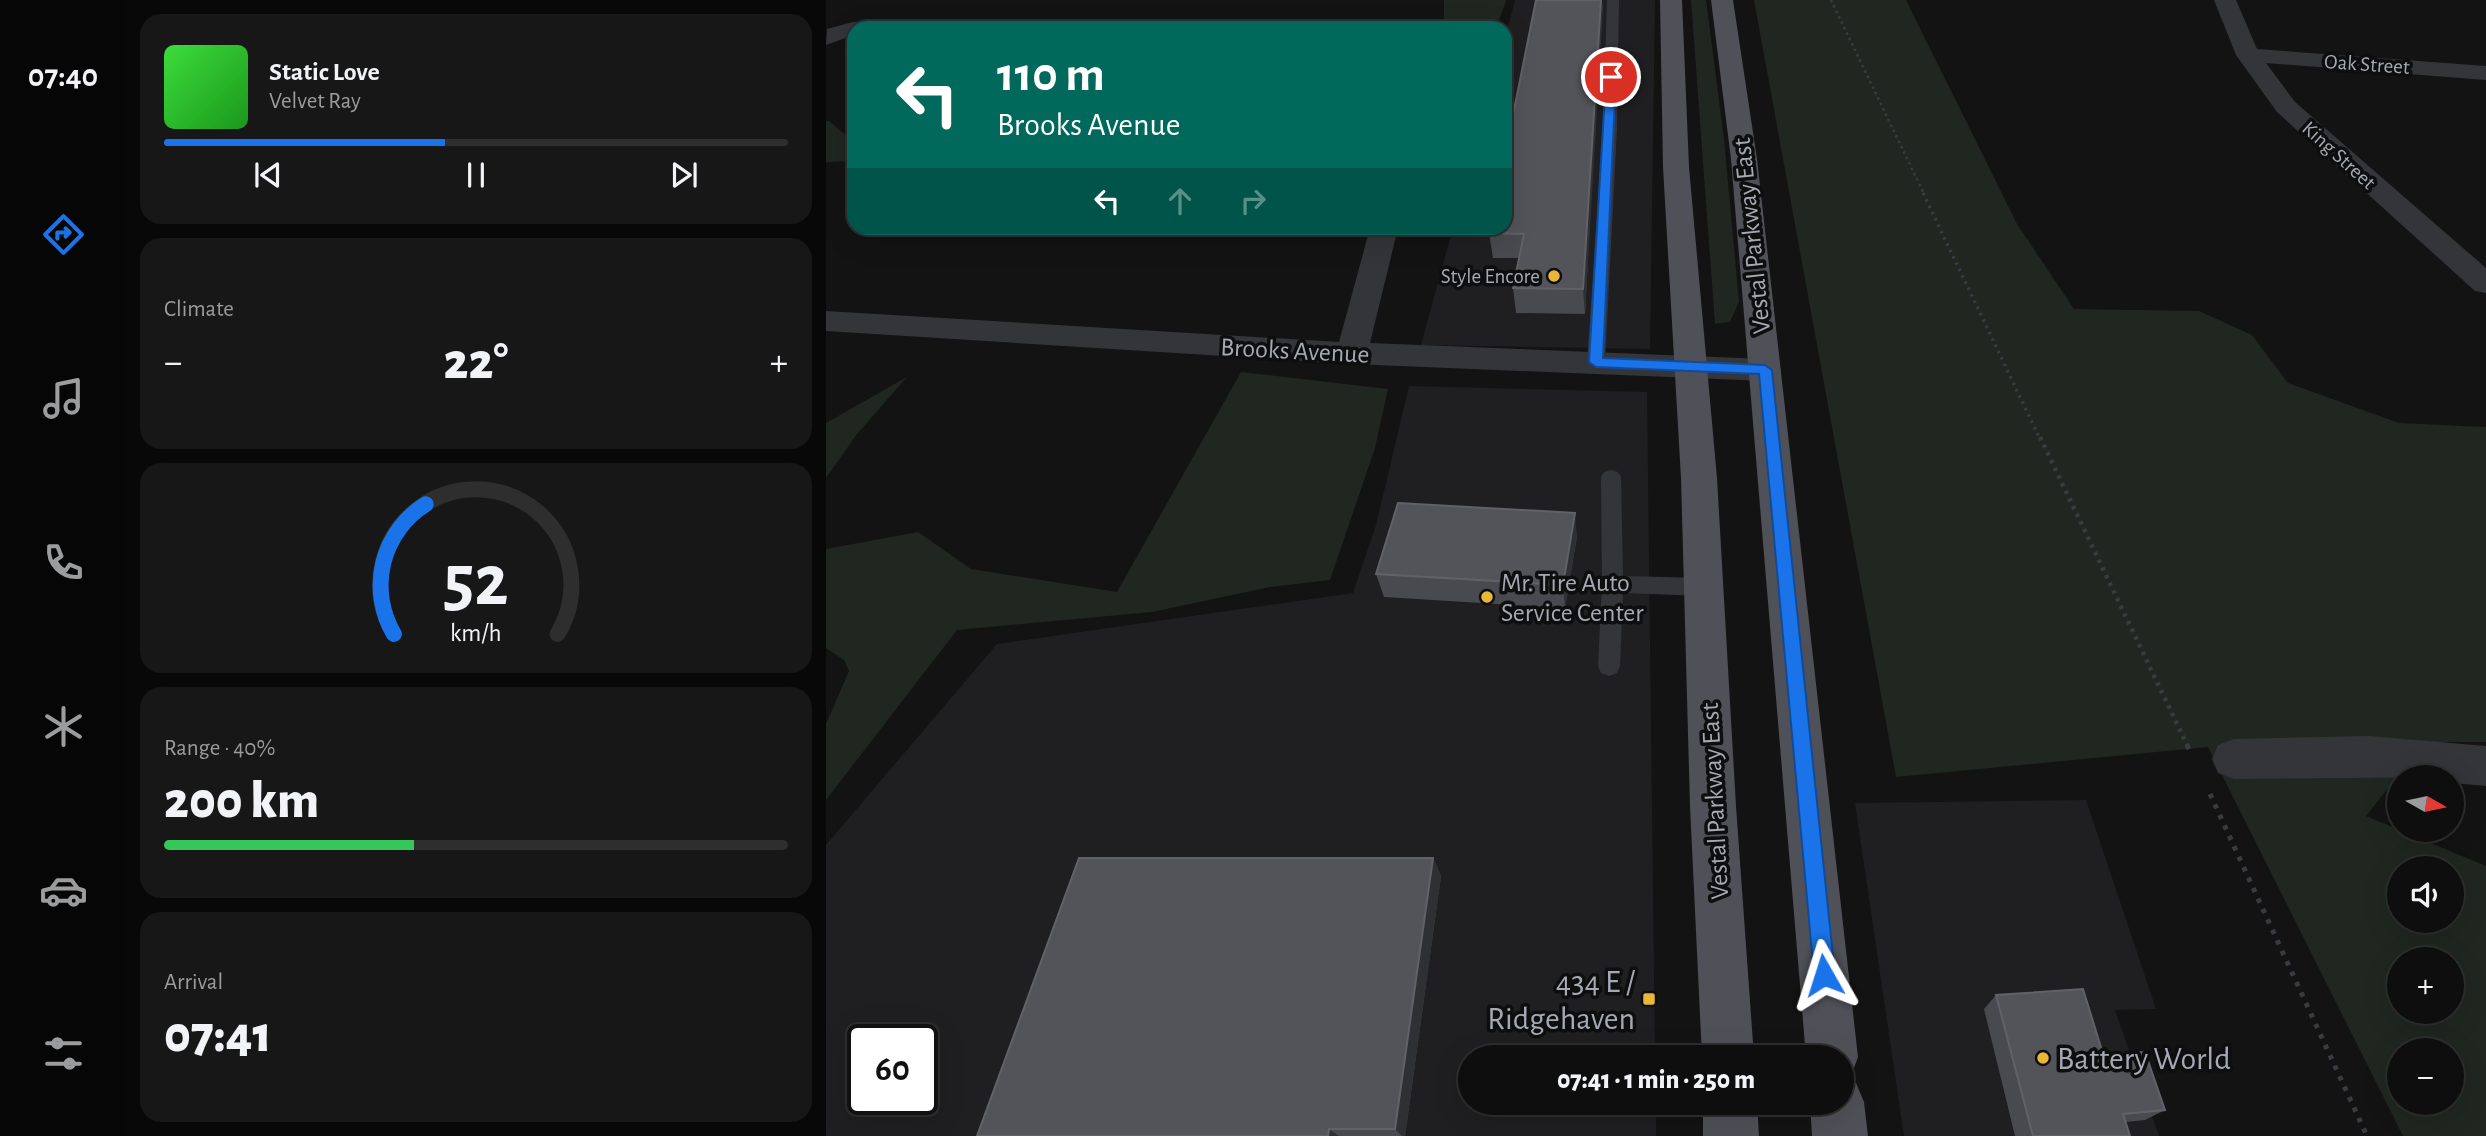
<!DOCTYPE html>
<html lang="en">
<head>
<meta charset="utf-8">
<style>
  :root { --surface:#0e0e0f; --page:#171718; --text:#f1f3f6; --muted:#9b9c9e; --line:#2e2e2f; --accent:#1a73e8 }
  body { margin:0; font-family:"Alegreya Sans",sans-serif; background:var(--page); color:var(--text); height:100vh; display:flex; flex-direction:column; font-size:26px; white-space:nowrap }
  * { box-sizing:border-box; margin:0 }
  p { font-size:23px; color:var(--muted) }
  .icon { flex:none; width:38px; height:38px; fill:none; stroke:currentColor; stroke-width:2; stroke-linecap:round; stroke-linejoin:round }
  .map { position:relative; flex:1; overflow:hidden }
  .panel { display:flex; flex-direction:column; gap:14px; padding:14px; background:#080808; width:700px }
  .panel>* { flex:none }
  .banner { position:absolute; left:21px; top:21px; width:665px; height:214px; border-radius:21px; box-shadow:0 7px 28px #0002,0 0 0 2px var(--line); background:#00695c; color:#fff; overflow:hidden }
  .needle { width:46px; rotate:99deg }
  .controls { position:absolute; left:1561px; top:765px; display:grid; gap:14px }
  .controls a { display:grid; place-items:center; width:77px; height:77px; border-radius:50%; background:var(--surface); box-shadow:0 7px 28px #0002,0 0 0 2px var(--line); font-size:35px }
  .speed { position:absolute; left:21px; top:1024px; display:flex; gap:14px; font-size:35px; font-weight:700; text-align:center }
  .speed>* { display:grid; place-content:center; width:91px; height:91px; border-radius:50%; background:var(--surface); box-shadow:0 7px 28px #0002,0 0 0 2px var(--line); line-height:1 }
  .speed .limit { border:4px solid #111; border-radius:10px; background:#fff; color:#111 }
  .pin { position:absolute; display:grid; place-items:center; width:60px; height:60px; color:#fff; margin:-30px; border:4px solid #fff; border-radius:50%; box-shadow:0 2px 7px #0007 }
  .me { position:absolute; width:77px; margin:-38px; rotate:354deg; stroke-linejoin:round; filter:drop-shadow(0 0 5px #0008) }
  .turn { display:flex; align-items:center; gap:24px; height:147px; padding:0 35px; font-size:32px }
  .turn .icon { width:91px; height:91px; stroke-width:2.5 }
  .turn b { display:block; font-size:49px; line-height:60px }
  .lanes { display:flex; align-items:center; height:66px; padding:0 35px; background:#0003; justify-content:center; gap:35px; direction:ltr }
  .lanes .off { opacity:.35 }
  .big { font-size:52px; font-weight:800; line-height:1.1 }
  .panel .widget { flex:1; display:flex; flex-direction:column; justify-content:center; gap:10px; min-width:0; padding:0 24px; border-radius:21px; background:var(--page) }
  .panel .dial { align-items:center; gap:0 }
  .dial svg { height:182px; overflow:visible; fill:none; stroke:var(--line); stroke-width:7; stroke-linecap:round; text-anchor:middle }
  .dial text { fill:var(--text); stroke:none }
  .song { display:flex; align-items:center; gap:21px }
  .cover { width:84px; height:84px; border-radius:10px; background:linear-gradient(135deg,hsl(120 70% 55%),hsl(120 70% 35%)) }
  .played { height:7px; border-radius:4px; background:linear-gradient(90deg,var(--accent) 45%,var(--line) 45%) }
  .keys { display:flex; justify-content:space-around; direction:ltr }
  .heat { display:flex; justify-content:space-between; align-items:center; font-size:38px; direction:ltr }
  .charge { height:10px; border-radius:5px; background:linear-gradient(90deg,#34c759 40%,var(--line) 0) }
  .trip { position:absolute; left:632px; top:1045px; width:396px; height:70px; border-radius:35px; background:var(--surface); box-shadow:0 7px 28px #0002,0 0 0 2px var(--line); font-weight:800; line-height:70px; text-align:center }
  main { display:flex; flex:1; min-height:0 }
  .tab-bar { display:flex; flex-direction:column; width:126px; justify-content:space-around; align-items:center; background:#060606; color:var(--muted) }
  .tab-bar .icon { width:49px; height:49px }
  .tab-bar .active { color:var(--accent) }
  .tab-bar b { font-size:32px; color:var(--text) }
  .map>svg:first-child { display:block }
  .built { fill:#1f1f21; fill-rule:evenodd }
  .green { fill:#1f2720; fill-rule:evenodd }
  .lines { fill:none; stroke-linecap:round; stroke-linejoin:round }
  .path-far3 { stroke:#3a3b40; stroke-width:2.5; stroke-dasharray:2.5 3.5; stroke-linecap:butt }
  .path-far2 { stroke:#3a3b40; stroke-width:3.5; stroke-dasharray:2.5 4.5; stroke-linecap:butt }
  .path-far1 { stroke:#3a3b40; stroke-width:4.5; stroke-dasharray:3.5 5; stroke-linecap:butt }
  .path { stroke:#3a3b40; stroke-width:5; stroke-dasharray:4.5 7; stroke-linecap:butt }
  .service { fill:#343539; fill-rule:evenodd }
  .minor { fill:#343539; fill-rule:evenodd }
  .primary { fill:#505158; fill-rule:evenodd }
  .wall { fill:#494a4f }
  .shaded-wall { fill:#2f3033 }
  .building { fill:#53545a; stroke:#606268; stroke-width:2 }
  .route { fill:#1a73e8; stroke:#114b97; stroke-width:2 }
  .poi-dot { fill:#e8b737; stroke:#0e0e0f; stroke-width:2.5 }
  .labels { text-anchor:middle; stroke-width:7; stroke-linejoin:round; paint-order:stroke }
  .far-street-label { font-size:21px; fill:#a5a9b4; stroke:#0e0e0f }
  .far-poi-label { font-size:21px; fill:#a5a9b4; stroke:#0e0e0f; text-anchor:end }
  .street-label { font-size:26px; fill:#a5a9b4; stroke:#0e0e0f }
  .poi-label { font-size:26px; fill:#a5a9b4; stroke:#0e0e0f; text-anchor:start }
  .near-poi-label { font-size:32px; fill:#a5a9b4; stroke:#0e0e0f; text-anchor:end }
</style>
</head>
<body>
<main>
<nav class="tab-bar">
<b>07:40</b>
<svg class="icon active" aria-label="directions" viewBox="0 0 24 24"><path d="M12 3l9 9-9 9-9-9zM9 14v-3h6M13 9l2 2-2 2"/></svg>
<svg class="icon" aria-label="music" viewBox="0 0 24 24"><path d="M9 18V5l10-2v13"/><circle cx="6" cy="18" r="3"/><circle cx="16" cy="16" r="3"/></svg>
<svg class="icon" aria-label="phone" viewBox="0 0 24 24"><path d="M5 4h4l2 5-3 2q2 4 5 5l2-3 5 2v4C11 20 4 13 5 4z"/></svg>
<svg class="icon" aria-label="climate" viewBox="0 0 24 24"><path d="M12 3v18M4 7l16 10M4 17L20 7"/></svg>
<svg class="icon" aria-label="car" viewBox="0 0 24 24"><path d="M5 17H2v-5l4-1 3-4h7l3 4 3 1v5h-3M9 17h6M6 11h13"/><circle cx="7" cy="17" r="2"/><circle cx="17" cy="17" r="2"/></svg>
<svg class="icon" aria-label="filters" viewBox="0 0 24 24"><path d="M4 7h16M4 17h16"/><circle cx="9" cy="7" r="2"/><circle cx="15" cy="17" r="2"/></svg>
</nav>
<section class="panel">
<div class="widget">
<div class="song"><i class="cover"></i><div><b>Static Love</b><p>Velvet Ray</p></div></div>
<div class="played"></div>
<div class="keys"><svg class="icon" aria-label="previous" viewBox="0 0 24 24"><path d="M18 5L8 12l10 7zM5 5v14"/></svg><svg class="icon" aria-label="pause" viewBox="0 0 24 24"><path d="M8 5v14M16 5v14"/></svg><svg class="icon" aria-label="next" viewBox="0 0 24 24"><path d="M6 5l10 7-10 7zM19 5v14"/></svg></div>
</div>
<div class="widget"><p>Climate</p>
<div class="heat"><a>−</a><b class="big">22°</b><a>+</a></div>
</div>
<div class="widget dial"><svg viewBox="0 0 100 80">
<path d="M14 69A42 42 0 1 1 86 69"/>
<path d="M14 69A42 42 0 0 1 28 12" stroke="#1a73e8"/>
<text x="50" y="56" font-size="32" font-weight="700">52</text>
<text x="50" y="72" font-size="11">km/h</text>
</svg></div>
<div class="widget"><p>Range · 40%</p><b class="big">200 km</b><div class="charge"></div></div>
<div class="widget"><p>Arrival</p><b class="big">07:41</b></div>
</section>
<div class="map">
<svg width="1660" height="1136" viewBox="0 0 1660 1136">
  <rect width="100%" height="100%" fill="#131314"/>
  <path class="built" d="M 689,0 L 829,0 L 824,349 L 595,345 L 627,228 L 679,228 L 679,38 Z
    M 583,386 L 821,392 L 829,1057 L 644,1057 L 644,1102 L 830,1103 L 830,1136 L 0,1136 L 0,845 L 171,644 L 527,593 L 550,525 ZM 37,1040 L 96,1040 L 96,1099 L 37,1099 Z
    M 1260,800 L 1330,1009 L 1289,1010 L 1333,1136 L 1078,1136 L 1029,803 Z"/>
  <path class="green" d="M 618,0 L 680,0 L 680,1 L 670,28 L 618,28 Z
    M 865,0 L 880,0 L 898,139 L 913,302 L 904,322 L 889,324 Z
    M 928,0 L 1080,0 L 1191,224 L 1248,309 L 1373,311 L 1426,335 L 1462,383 L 1573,423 L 1660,427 L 1660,742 L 1599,742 L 1540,816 L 1660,866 L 1660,1136 L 1577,1136 L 1382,747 L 1070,777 ZM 1573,868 L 1626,868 L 1626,920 L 1573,920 ZM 1573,959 L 1626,959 L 1626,1012 L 1573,1012 ZM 1573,1050 L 1626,1050 L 1626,1102 L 1573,1102 Z
    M 0,121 L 3,121 L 28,142 L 28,161 L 0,162 Z
    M 415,372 L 562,389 L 549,448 L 504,580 L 444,587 L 326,612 L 131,630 L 0,800 L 0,724 L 23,671 L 18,660 L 0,648 L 0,549 L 92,532 L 145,569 L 291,592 Z
    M 81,377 L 31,434 L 0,478 L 0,423 Z"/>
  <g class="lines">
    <path class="path-far3" d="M 1005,0 L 1098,194"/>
    <path class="path-far2" d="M 1097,193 L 1214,439"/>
    <path class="path-far1" d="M 1214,437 L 1362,747"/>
    <path class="path" d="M 1361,745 L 1365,754
      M 1384,794 L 1541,1136"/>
    <path class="service" d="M 781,0 L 793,0 L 791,129 L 779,362 L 770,368 L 761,362 L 777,129 Z
      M 785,470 L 792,472 L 795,477 L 797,576 L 876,578 L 884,581 L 887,587 L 884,593 L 876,596 L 797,593 L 794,666 L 791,673 L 783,676 L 775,673 L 772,666 L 776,584 L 775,477 L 778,472 Z"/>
    <path class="minor" d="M 1388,0 L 1410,0 L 1431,49 L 1660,66 L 1660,80 L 1440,63 L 1469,102 L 1660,268 L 1660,293 L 1649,291 L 1451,112 L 1410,55 Z
      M 55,20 L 84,23 L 87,28 L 28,28 L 28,35 L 0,45 L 1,29 L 27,22 Z
      M 544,228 L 572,228 L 544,343 L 939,359 L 951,362 L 955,370 L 951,378 L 939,381 L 526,364 L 0,331 L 0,311 L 513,342 Z
      M 1543,736 L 1660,746 L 1660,786 L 1626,783 L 1626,777 L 1408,779 L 1392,773 L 1386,759 L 1392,745 L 1408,739 Z"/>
    <path class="primary" d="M 834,0 L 856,0 L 863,167 L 891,478 L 910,806 L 928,1057 L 876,1057 L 864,806 L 855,478 L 837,167 Z
      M 885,0 L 907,0 L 931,159 L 1032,1057 L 1025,1076 L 1019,1078 L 1030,1083 L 1038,1102 L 1042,1136 L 986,1136 L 984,1102 L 1015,1102 L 1015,1057 L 980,1057 L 905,159 Z
      M 877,1102 L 931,1102 L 933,1136 L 877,1136 Z"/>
  </g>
  <path class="wall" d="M 710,0 L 776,0 L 759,314 L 690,313 L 687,288 L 693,258 L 667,258 L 663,233 Z
    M 751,536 L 739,608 L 558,597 L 550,574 Z
    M 607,858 L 615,876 L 579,1136 L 151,1136 Z
    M 1170,995 L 1277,1054 L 1339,1110 L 1319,1120 L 1300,1122 L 1304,1136 L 1189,1136 L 1158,1009 Z"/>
  <path class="shaded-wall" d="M 775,0 L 776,0 L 777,8 L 759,314 L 757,289 Z
    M 749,513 L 751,536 L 739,608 L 737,585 Z
    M 607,858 L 615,876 L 579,1136 L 576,1136 L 569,1129 Z
    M 503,1129 L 513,1136 L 502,1136 Z"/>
  <path class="building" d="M 710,0 L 775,0 L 757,289 L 687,288 L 698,234 L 663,233 L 664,228 L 679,228 L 679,155 Z
    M 572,503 L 749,513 L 737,585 L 550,574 Z
    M 253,858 L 607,858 L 569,1129 L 503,1129 L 502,1136 L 151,1136 Z
    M 1257,989 L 1277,1054 L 1319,1052 L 1339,1110 L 1297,1114 L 1304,1136 L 1207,1136 L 1170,995 Z"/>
  <path class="route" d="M 785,74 L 790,77 L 777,358 L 939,365 L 946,370 L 1009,975 L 1006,982 L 998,985 L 991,982 L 988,975 L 933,374 L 770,367 L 763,362 L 780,77 Z"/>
  <g class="poi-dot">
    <circle cx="728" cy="276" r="7"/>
    <circle cx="661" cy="597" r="7"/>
    <rect x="816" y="992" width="14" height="14" rx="3.5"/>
    <circle cx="1217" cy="1058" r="7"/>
  </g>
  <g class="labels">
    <g class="far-street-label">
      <text transform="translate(1541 64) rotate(4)" y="7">Oak Street</text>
      <text transform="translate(1513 155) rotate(42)" y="7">King Street</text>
    </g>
    <g class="far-poi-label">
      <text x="714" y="283">Style Encore</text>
    </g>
    <g class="street-label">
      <text transform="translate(925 236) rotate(-96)" y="9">Vestal Parkway East</text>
      <text transform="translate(469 350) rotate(3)" y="9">Brooks Avenue</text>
      <text transform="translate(888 801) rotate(-93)" y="9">Vestal Parkway East</text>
    </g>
    <g class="poi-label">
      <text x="675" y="591">Mr. Tire Auto<tspan x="675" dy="30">Service Center</tspan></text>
    </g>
    <g class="near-poi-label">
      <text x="809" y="992">434 E /<tspan x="809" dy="37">Ridgehaven</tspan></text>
      <text x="1231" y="1069" text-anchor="start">Battery World</text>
    </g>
  </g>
</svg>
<div class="controls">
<a><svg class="needle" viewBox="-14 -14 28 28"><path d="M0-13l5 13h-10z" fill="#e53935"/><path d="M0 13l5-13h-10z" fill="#9b9c9e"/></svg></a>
<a><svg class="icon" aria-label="sound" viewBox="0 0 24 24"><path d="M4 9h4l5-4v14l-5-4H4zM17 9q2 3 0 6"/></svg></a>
<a>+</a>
<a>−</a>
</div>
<div class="speed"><div class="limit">60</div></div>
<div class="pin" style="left:785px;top:77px;background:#d93025"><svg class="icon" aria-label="arrive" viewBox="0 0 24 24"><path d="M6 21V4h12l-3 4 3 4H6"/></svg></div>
<svg class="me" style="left:998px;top:975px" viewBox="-20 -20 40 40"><path d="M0-17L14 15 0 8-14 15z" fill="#1a73e8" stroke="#fff" stroke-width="4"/></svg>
<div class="trip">07:41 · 1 min · 250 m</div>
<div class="banner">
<div class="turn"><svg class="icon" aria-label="left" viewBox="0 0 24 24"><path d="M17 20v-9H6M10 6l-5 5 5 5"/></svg><div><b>110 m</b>Brooks Avenue</div></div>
<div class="lanes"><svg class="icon" aria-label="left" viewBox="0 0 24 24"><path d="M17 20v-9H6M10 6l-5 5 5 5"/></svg><svg class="icon off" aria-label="ahead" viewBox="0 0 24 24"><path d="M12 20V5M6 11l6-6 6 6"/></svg><svg class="icon off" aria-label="right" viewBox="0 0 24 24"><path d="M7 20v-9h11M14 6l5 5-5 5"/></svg></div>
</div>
</div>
</main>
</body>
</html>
